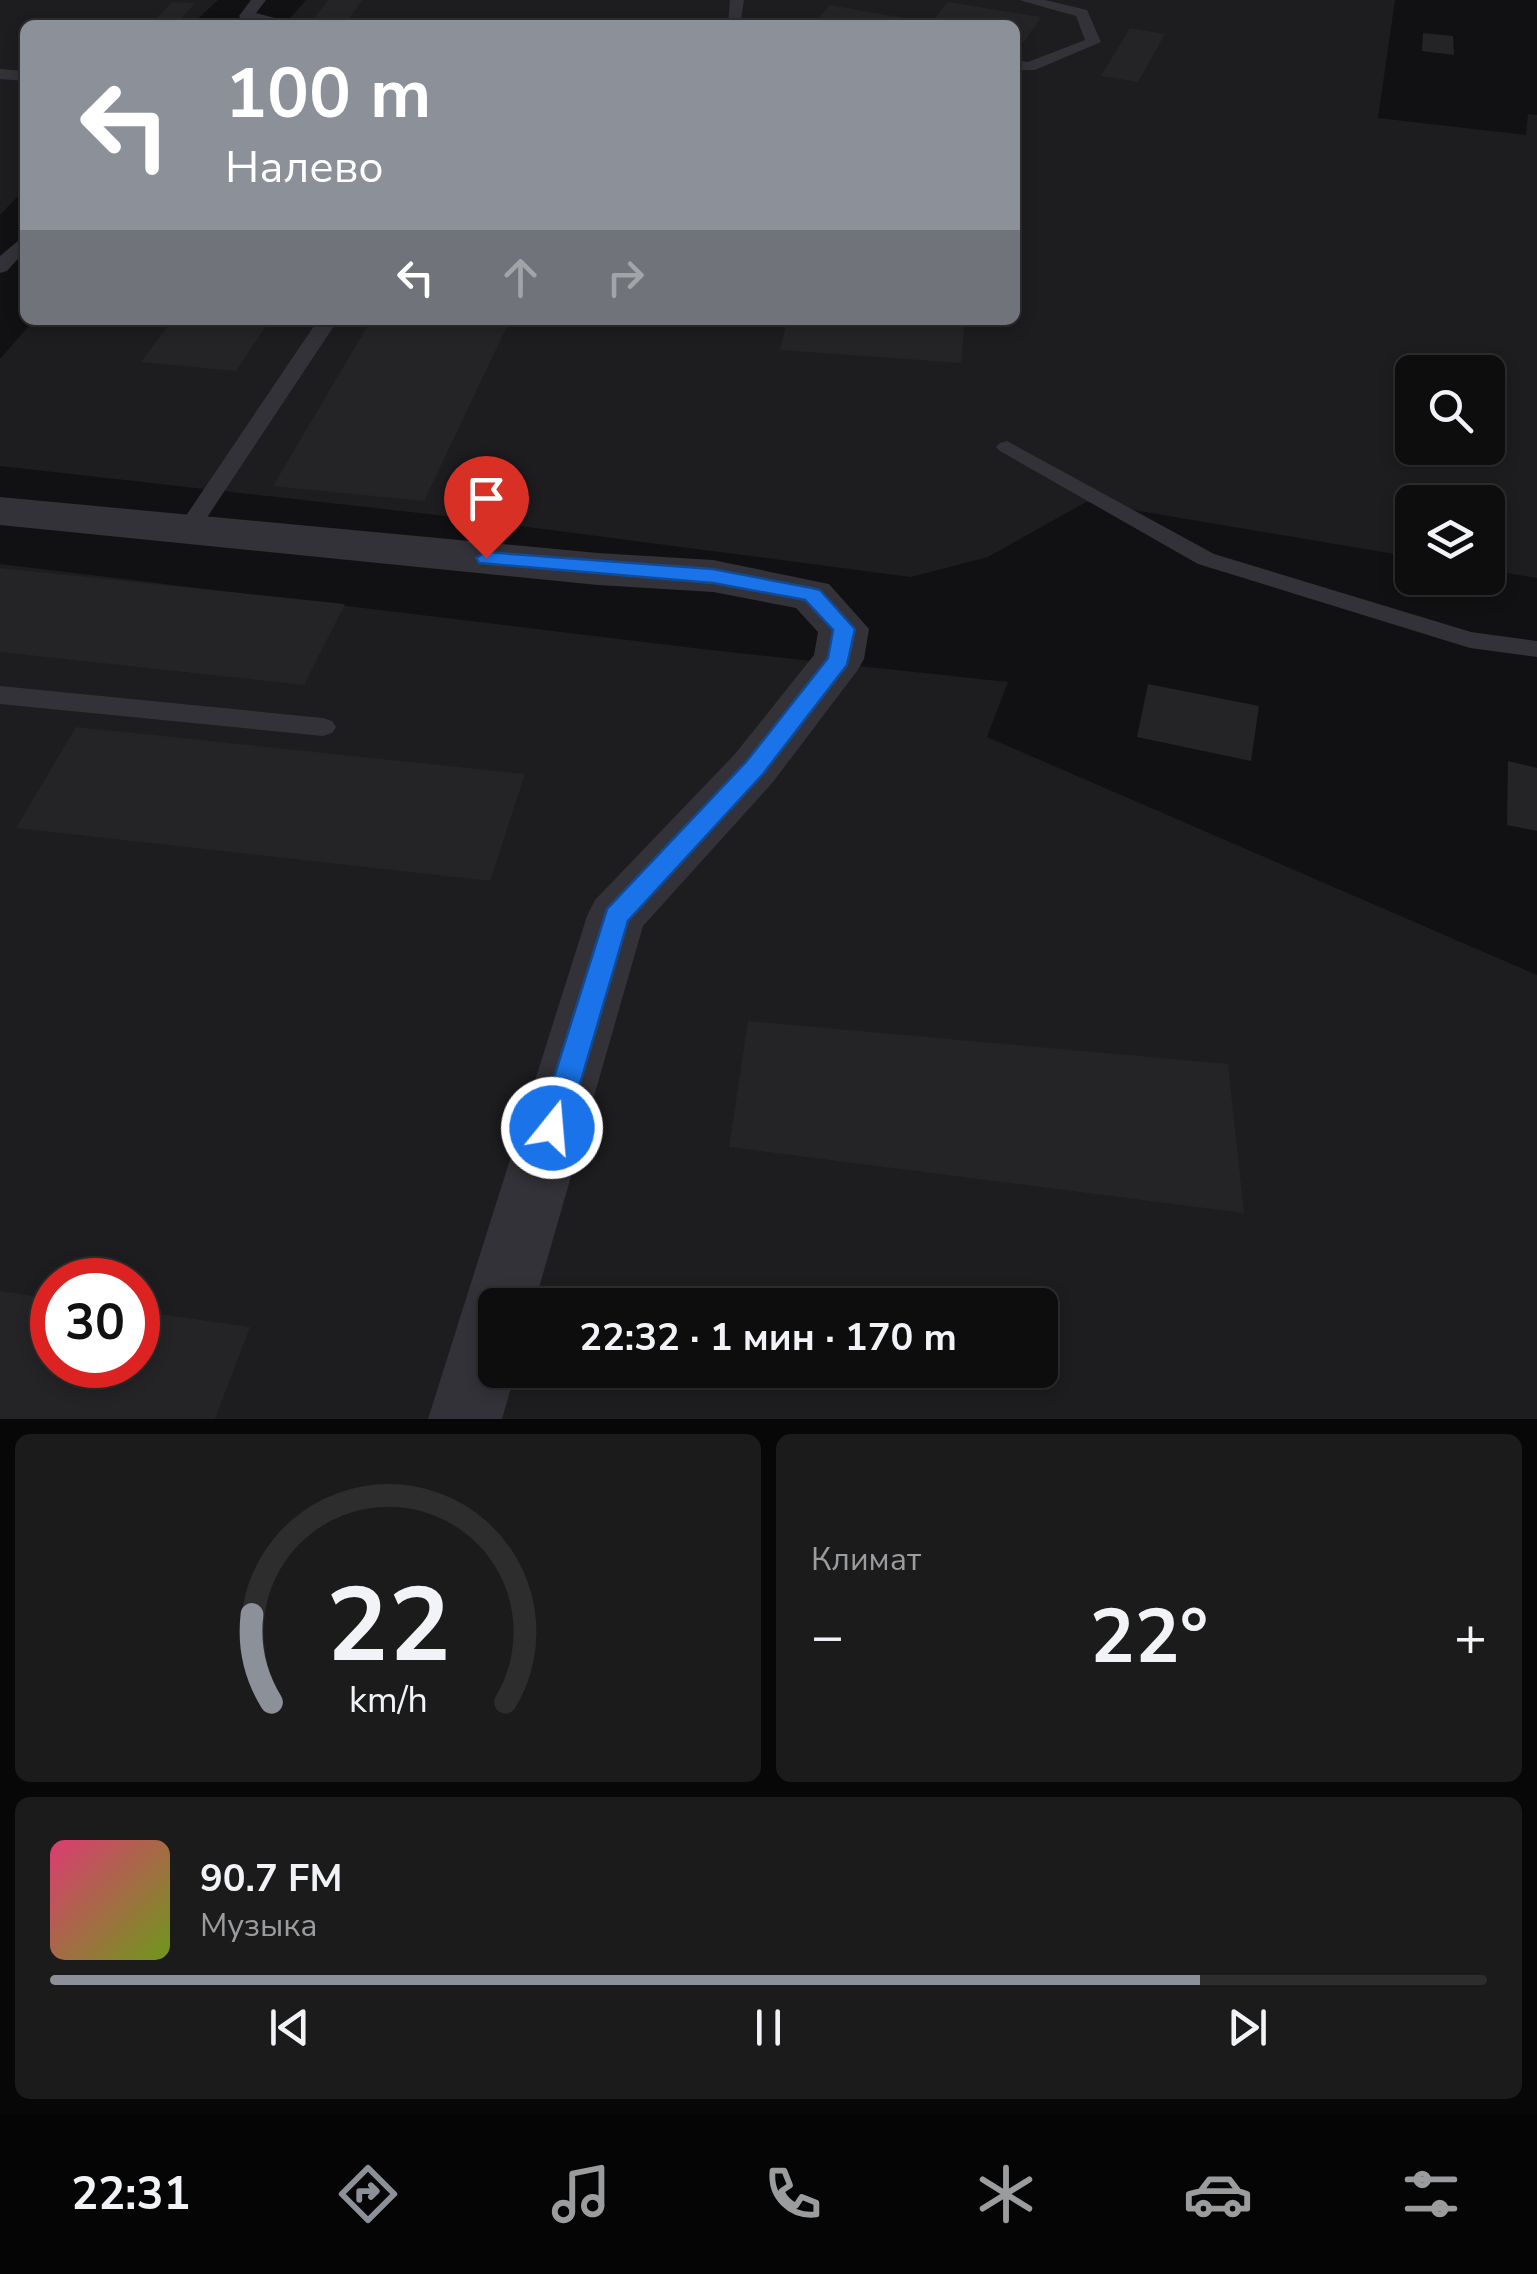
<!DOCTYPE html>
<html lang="ru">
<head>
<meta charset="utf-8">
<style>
  :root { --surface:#0d0d0e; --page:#1b1b1c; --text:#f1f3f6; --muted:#9a9c9e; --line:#2d2d2e; --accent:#8c9099 }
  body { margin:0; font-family:"Nunito Sans",sans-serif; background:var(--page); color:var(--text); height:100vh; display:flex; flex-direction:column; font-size:38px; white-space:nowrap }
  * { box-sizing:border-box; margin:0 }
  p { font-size:32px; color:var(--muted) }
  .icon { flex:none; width:55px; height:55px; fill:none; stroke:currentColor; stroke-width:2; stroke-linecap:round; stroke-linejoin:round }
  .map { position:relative; height:1419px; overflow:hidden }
  .side { display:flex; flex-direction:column; gap:15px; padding:15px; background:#070708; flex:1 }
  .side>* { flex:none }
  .hud { position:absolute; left:20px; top:20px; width:1000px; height:305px; border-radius:15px; box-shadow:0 5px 15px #0003,0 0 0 2px var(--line); background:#8c9099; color:#fff; overflow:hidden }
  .tools { position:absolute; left:1395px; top:355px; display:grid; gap:20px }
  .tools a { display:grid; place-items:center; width:110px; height:110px; border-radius:15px; background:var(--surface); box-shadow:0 5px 15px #0003,0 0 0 2px var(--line); font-size:50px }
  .speed { position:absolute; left:30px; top:1258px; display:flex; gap:20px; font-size:50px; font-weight:700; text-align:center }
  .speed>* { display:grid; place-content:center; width:130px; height:130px; border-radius:50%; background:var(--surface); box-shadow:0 5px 15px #0003,0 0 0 2px var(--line); line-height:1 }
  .speed .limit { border:15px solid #d22; background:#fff; color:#111 }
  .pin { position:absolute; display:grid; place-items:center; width:85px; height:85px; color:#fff; margin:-102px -42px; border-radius:50% 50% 50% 0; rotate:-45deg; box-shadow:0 0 10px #0007 }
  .pin .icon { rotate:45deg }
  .me { position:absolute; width:110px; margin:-55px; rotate:17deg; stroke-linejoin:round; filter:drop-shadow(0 0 8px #0008) }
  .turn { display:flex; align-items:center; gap:35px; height:210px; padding:0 40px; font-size:45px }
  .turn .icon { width:130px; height:130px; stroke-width:2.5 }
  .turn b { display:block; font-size:70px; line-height:85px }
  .lanes { display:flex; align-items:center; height:95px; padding:0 40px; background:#0003; justify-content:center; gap:50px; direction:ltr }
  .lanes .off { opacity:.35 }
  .big { font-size:75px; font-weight:700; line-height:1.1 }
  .side .widget { flex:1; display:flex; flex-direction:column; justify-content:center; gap:15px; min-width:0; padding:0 35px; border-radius:15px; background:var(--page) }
  .side .dial { align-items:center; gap:0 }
  .dial svg { height:260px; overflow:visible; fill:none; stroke:var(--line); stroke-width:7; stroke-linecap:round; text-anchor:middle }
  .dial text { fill:var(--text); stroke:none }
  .song { display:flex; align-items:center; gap:30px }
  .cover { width:120px; height:120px; border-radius:15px; background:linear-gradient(135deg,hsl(340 70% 55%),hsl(80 70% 35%)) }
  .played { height:10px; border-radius:5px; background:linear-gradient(90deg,var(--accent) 80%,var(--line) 80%) }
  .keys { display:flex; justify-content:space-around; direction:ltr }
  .heat { display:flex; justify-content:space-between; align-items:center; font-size:55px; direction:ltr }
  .side .tiles { flex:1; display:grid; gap:15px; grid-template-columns:1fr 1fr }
  .widget:last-child { grid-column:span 2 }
  .trip { position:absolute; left:478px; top:1288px; width:580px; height:100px; border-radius:15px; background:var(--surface); box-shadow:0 5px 15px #0003,0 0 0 2px var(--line); font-weight:700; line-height:100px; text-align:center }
  .dock { display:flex; height:160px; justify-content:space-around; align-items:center; background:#050506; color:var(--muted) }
  .dock .icon { width:70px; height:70px }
  .dock .current { color:var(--accent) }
  .dock b { font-size:45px; color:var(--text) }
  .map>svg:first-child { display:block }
  .built { fill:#1d1d20; fill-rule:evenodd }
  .building { fill:#242427 }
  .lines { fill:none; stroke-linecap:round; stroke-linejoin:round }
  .lane { fill:#323238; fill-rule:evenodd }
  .street { fill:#323238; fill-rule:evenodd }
  .route { fill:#1a73e8; stroke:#114b97; stroke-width:2.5 }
</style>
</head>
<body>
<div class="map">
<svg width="1537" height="1419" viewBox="0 0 1537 1419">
  <rect width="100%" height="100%" fill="#111113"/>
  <path class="built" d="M 0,0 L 218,0 L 191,25 L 25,25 L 25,189 L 0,215 Z
    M 306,0 L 1395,0 L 1378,118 L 1526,135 L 1528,114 L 1537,115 L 1537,578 L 1488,570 L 1488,502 L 1412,502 L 1412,557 L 1086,502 L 988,557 L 911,577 L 428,514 L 0,466 L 0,359 L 34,320 L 1015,320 L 1015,25 L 284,25 ZM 1412,372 L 1488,372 L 1488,448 L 1412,448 Z
    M 0,564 L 702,649 L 1008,682 L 987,737 L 1537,975 L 1537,1419 L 0,1419 ZM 52,1280 L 138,1280 L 138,1365 L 52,1365 ZM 495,1305 L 1040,1305 L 1040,1370 L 495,1370 Z"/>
  <path class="building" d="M 328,0 L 362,0 L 348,20 L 314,18 Z
    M 172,2 L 195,3 L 176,25 L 151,25 Z
    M 948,2 L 1041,17 L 1024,42 L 1015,40 L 1015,25 L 929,25 Z
    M 830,5 L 915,20 L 910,25 L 860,25 L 818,18 Z
    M 1130,28 L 1165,34 L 1138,82 L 1101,76 Z
    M 1423,33 L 1453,36 L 1454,55 L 1422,51 Z
    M 172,320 L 270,320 L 236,371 L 141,362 Z
    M 371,320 L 510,320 L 424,501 L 273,486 Z
    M 787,320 L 965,320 L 961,363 L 780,350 Z
    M 0,568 L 345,604 L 304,685 L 0,652 Z
    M 1148,684 L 1259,706 L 1251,761 L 1137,737 Z
    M 76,727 L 525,774 L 490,881 L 16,828 Z
    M 1508,761 L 1537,768 L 1537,831 L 1507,825 Z
    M 748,1021 L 1228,1064 L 1244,1213 L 729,1147 Z
    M 0,1291 L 52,1299 L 52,1365 L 138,1365 L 138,1311 L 250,1327 L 215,1419 L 0,1419 Z"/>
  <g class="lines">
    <path class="lane" d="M 251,0 L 266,0 L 256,13 L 301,25 L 270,25 L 241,19 L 239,16 Z
      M 730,0 L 744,0 L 741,19 L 756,25 L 728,25 Z
      M 1019,0 L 1045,0 L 1087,10 L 1101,42 L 1035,70 L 1015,70 L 1015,60 L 1028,62 L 1085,40 L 1076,16 Z
      M 0,69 L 25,71 L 25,81 L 0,79 Z
      M 25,235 L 25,251 L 7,271 L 0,273 L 0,256 Z
      M 318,320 L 338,320 L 196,534 L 180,534 L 177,529 Z
      M 1007,441 L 1214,554 L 1471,632 L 1537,641 L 1537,657 L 1470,648 L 1198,564 L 1000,451 L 996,447 L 1000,443 Z
      M 0,686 L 323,718 L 332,721 L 336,727 L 332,733 L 323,736 L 0,704 Z"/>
    <path class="street" d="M 0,497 L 598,553 L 713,560 L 829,584 L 869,629 L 864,659 L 857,671 L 773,782 L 643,926 L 534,1305 L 495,1305 L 495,1370 L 516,1370 L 502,1419 L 428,1419 L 587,916 L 595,900 L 735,754 L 814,655 L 818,632 L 796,608 L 713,592 L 598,585 L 0,525 Z"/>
  </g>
  <path class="route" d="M 486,552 L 713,569 L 812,588 L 820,590 L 855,629 L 847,665 L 763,774 L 628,921 L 567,1128 L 563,1137 L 552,1141 L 542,1137 L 538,1128 L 607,909 L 746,762 L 828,658 L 833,630 L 805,600 L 713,583 L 479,563 L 476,558 Z"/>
</svg>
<div class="tools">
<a><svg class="icon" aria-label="search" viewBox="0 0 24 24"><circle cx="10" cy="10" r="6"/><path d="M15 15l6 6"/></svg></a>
<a><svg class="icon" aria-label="layers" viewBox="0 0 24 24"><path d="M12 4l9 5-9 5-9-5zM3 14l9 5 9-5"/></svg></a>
</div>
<div class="speed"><div class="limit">30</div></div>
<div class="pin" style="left:486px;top:558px;background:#d93025"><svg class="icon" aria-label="arrive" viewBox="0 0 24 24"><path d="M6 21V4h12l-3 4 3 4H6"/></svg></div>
<svg class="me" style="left:552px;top:1128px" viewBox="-20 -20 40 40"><circle r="17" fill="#1a73e8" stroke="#fff" stroke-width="3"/><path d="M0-11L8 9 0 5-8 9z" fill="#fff"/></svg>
<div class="trip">22:32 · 1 мин · 170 m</div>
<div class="hud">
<div class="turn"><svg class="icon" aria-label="left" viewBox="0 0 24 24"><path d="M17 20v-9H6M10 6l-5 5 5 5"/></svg><div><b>100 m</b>Налево</div></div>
<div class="lanes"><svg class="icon" aria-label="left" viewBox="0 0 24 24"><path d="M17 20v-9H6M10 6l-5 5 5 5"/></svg><svg class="icon off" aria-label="ahead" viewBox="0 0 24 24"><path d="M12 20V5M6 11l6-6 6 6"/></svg><svg class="icon off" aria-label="right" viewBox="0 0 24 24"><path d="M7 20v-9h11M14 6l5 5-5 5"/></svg></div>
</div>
</div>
<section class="side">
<div class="tiles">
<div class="widget dial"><svg viewBox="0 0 100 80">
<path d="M14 69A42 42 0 1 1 86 69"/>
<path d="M14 69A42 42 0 0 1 8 42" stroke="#8c9099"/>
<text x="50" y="56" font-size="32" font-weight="700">22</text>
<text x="50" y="72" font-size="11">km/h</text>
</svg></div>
<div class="widget"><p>Климат</p>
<div class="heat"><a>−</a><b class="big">22°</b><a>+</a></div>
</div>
<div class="widget">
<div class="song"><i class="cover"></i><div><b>90.7 FM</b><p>Музыка</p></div></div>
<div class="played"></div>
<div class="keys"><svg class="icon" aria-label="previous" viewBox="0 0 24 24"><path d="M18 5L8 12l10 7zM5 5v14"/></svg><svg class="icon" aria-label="pause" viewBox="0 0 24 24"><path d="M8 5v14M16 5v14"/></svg><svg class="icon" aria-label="next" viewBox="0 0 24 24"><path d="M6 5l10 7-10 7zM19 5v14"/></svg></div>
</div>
</div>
</section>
<nav class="dock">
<b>22:31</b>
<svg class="icon current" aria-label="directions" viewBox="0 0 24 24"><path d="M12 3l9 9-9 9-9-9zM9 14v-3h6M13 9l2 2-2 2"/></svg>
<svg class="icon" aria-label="music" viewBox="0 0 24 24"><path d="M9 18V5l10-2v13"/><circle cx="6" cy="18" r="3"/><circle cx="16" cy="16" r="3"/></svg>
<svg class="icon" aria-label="phone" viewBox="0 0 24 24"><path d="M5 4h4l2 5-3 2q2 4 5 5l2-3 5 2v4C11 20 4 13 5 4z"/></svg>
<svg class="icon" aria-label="climate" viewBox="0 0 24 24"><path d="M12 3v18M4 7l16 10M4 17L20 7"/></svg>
<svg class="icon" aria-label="car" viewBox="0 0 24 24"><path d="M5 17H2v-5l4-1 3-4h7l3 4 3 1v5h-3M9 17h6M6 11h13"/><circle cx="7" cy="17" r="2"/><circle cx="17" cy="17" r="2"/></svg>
<svg class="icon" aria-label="filters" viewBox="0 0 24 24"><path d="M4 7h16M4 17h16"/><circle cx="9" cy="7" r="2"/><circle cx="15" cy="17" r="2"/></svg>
</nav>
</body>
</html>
